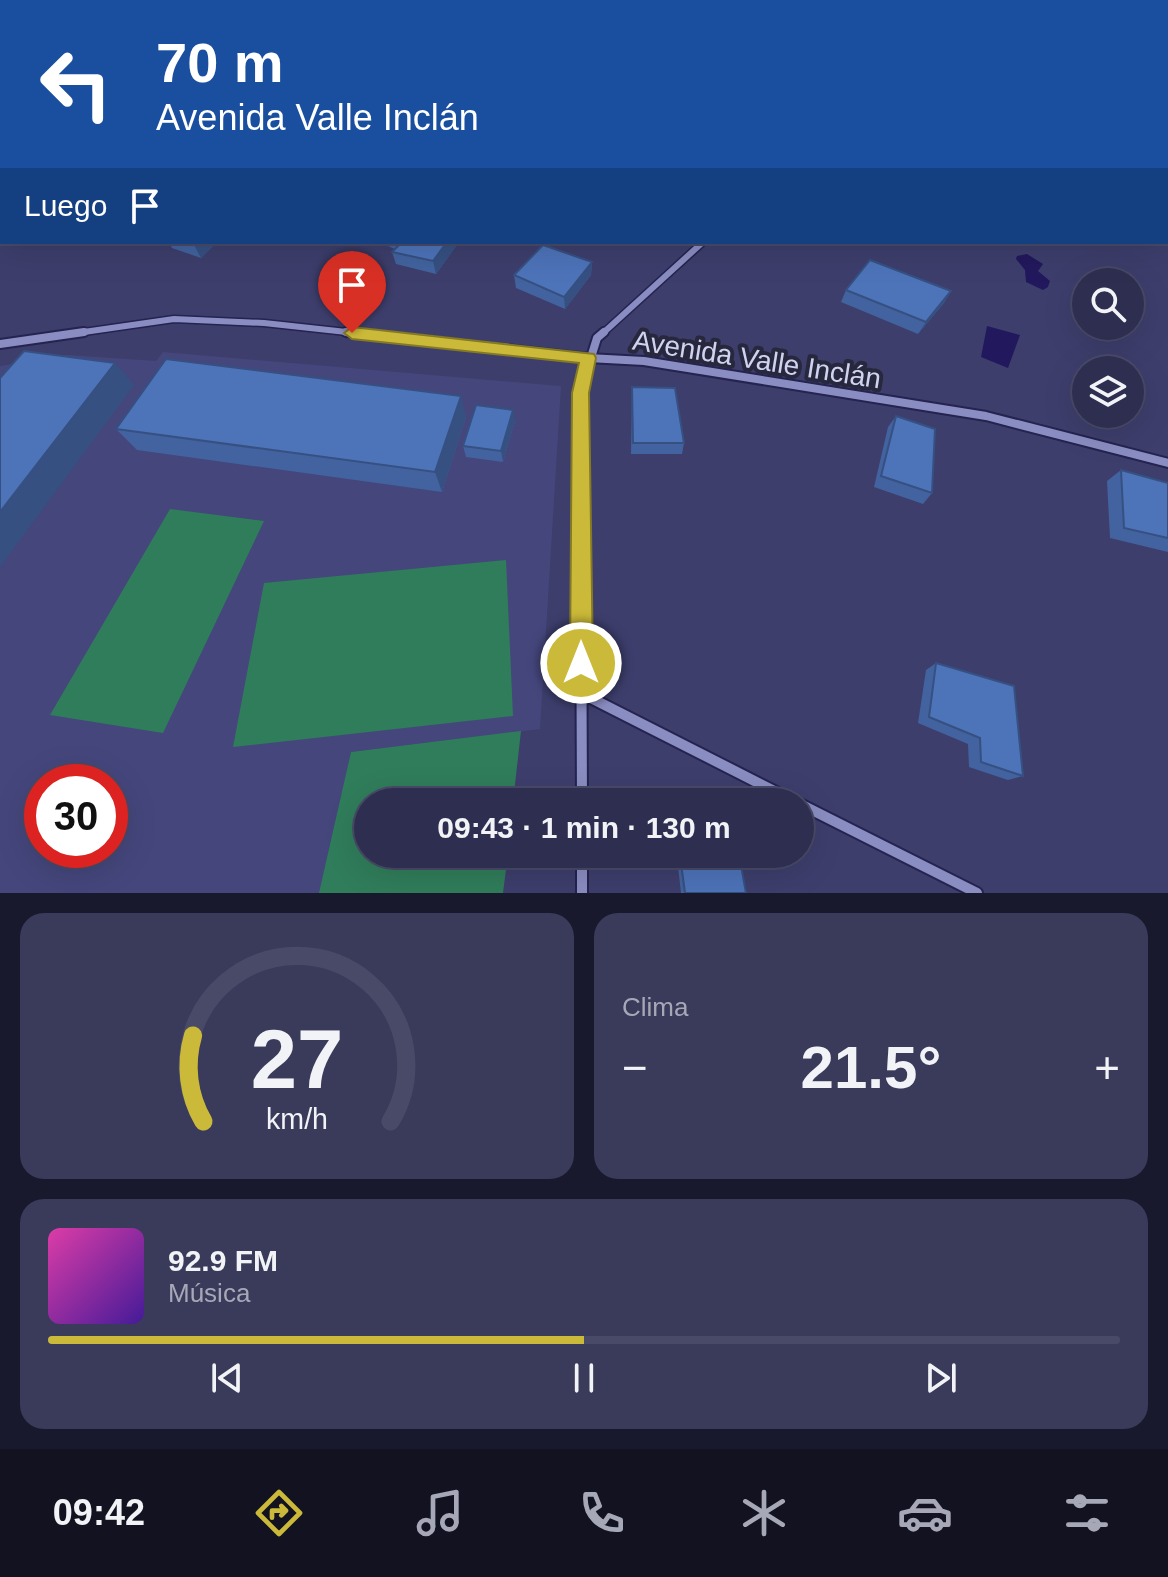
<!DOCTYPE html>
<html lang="es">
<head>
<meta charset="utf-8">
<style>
  :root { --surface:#2e2e51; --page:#3a3a5b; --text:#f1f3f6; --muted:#a7a8b7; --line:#494a68; --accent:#cbba39 }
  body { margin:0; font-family:Helvetica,sans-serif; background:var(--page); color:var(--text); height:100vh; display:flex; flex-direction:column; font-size:30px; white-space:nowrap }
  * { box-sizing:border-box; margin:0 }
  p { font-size:26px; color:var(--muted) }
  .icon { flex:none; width:44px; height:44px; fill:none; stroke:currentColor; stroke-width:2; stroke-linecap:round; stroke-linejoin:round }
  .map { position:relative; height:893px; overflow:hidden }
  .drawer { display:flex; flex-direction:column; gap:20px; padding:20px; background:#19192d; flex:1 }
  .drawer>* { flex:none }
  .hud { position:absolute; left:0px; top:0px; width:1168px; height:244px; box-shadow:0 8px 32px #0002,0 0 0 2px var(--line); background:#1a4fa0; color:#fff; overflow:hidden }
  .fabs { position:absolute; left:1072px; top:268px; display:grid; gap:16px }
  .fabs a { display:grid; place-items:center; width:72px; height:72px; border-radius:50%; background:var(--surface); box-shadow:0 8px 32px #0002,0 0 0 2px var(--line); font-size:40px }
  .speed { position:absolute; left:24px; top:764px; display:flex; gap:16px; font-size:40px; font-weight:700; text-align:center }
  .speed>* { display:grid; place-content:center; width:104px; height:104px; border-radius:50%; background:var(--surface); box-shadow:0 8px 32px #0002,0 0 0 2px var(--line); line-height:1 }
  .speed .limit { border:12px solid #d22; background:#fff; color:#111 }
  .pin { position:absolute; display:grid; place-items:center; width:68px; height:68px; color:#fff; margin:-82px -34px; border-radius:50% 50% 50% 0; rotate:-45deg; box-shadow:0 0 8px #0007 }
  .pin .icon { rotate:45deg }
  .me { position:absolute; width:88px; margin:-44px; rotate:0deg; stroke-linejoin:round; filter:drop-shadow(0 0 6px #0008) }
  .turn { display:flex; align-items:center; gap:28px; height:168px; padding:0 24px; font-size:36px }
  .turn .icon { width:104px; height:104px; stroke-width:2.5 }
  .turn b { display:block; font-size:56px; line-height:68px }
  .then { display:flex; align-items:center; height:76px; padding:0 24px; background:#0003; gap:16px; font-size:30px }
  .big { font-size:60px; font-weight:700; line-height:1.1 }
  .drawer .tile { flex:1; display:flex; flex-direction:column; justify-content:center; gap:12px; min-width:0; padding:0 28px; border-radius:24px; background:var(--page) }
  .drawer .dial { align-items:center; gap:0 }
  .dial svg { height:208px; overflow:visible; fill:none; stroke:var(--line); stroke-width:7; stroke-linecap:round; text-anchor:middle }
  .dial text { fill:var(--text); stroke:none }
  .song { display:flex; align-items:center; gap:24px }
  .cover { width:96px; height:96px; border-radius:12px; background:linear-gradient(135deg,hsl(320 70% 55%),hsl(260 70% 35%)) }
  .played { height:8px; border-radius:4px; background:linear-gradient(90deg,var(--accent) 50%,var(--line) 50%) }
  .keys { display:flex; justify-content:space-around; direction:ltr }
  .heat { display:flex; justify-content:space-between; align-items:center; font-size:44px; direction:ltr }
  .drawer .tiles { flex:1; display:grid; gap:20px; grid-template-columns:1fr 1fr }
  .tile:last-child { grid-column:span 2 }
  .trip { position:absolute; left:354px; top:788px; width:460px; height:80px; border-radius:40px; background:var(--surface); box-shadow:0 8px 32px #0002,0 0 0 2px var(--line); font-weight:700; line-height:80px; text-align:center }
  .dock { display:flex; height:128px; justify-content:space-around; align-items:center; background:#121220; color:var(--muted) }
  .dock .icon { width:56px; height:56px }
  .dock .active { color:var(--accent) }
  .dock b { font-size:36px; color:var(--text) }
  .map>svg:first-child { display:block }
  .built { fill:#45467c; fill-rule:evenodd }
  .green { fill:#307d5b }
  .water { fill:#22185d }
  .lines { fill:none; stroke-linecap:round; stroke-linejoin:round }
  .minor-far3-casing { stroke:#25234f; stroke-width:7 }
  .minor-far2-casing { stroke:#25234f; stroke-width:9 }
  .minor-far1-casing { stroke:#25234f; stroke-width:12 }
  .minor-casing { stroke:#25234f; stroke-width:14 }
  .minor-far3 { stroke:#8a8dc1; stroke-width:5 }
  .minor-far2 { stroke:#8a8dc1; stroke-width:6 }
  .minor-far1 { stroke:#8a8dc1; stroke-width:8 }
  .minor { stroke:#8a8dc1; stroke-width:10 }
  .wall { fill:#42639f }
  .shaded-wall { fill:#365082 }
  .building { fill:#4d73b9; stroke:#365082; stroke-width:2 }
  .route { fill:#cbba39; stroke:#847925; stroke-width:2 }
  .labels { text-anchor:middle; stroke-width:8; stroke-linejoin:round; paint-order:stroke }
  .street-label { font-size:28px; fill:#d0d3ef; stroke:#27283d }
</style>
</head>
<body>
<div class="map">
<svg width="1168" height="893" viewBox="0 0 1168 893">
  <rect width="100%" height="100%" fill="#3d3e6c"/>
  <path class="built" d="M 163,352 L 561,386 L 540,729 L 351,752 L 321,893 L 0,893 L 0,366 L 68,355 L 156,361 ZM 42,782 L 110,782 L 110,850 L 42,850 Z"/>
  <path class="green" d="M 591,0 L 1168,0 L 1168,129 L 1166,2 L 590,2 Z
    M 170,509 L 264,521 L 163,733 L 50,715 Z
    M 506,560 L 513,716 L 233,747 L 264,583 Z
    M 521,731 L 513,802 L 368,802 L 368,854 L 508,854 L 503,893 L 319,893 L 351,752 Z"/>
  <path class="water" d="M 1027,254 L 1043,264 L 1038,271 L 1050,281 L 1048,287 L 1043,290 L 1026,282 L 1025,270 L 1016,259 L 1017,256 Z
    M 987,326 L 1020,335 L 1008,368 L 981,357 Z"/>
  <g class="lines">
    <defs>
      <path id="minor-far3" d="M 205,0 L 211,2
        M 371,2 L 380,0"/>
      <path id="minor-far2" d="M 70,334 L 174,319 L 264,323 L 365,334
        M 602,334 L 703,242"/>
      <path id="minor-far1" d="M 346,332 L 588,358 L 644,361 L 986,416 L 1168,463
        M 0,344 L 84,332
        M 581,578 L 580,393 L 597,338 L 604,332"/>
      <path id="minor" d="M 581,576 L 582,802
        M 581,693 L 796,802
        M 800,804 L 977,893
        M 582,854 L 582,893"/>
    </defs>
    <use href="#minor-far3" class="minor-far3-casing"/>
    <use href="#minor-far2" class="minor-far2-casing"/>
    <use href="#minor-far1" class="minor-far1-casing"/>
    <use href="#minor" class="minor-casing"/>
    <use href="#minor-far3" class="minor-far3"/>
    <use href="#minor-far2" class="minor-far2"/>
    <use href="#minor-far1" class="minor-far1"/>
    <use href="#minor" class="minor"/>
  </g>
  <path class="wall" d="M 401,0 L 440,0 L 439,2 L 401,2 Z
    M 169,242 L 217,242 L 201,258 L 172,248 Z
    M 387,242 L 459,242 L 436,274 L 396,264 L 392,252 L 395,249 L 388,246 Z
    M 592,262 L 591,275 L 565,309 L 516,288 L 514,275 Z
    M 846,290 L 951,291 L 944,303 L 918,334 L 841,302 Z
    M 632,387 L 684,443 L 682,454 L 631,454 Z
    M 896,416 L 932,493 L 923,504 L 874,487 L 888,427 Z
    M 466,417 L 442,492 L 137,450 L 116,429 Z
    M 515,421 L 503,462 L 466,457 L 463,446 Z
    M 1121,470 L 1168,483 L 1168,552 L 1110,538 L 1107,481 Z
    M 936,663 L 1023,776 L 1008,780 L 969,767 L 968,744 L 918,723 L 926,670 Z
    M 680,856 L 746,893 L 681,893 L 677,858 Z"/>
  <path class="shaded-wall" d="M 197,242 L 217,242 L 201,258 L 194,245 Z
    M 447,242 L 459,242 L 436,274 L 433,261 Z
    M 592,262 L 591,275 L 565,309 L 564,297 Z
    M 951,291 L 944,303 L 918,334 L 926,322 Z
    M 115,363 L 134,385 L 0,567 L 0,512 Z
    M 461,396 L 466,417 L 442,492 L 435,472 Z
    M 513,410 L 515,421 L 503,462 L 501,451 Z"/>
  <path class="building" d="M 184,242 L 197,242 L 194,245 Z
    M 402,242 L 447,242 L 433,261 L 392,252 Z
    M 543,245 L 592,262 L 564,297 L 514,275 Z
    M 870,260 L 951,291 L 926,322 L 846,290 Z
    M 24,351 L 115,363 L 0,512 L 0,378 Z
    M 166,359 L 461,396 L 435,472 L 116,429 Z
    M 632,387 L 675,388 L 684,443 L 633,443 Z
    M 476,405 L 513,410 L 501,451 L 463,446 Z
    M 896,416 L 935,429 L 932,493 L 881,476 Z
    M 1121,470 L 1168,483 L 1168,538 L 1124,528 Z
    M 936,663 L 1014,686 L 1023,776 L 981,762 L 980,738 L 929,717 Z
    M 704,854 L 739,854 L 746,893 L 685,893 L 680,856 Z"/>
  <path class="route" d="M 352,327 L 594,354 L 596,358 L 589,393 L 593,663 L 589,671 L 581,675 L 573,671 L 570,663 L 572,393 L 579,363 L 352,339 L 344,333 Z"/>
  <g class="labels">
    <g class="street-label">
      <text transform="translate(757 359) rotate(9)" y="10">Avenida Valle Inclán</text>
    </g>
  </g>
</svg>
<div class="fabs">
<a><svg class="icon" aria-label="search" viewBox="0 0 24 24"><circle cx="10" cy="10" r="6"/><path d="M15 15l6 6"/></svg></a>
<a><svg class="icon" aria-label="layers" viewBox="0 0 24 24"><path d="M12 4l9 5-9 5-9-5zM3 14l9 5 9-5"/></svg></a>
</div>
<div class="speed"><div class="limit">30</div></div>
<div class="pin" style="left:352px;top:333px;background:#d93025"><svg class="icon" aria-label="arrive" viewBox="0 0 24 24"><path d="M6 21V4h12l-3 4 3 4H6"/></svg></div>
<svg class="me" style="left:581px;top:663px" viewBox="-20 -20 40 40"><circle r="17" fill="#cbba39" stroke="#fff" stroke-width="3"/><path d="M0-11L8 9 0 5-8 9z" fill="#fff"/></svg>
<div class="trip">09:43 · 1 min · 130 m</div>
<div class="hud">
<div class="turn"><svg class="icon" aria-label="left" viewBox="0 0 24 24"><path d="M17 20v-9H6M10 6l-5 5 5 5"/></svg><div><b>70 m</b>Avenida Valle Inclán</div></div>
<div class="then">Luego<svg class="icon" aria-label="arrive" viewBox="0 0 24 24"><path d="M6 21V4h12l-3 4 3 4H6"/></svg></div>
</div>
</div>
<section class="drawer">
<div class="tiles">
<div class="tile dial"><svg viewBox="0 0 100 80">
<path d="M14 69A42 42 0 1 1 86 69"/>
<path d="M14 69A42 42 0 0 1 10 36" stroke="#cbba39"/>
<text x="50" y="56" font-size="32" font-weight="700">27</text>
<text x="50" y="72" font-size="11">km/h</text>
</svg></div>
<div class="tile"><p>Clima</p>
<div class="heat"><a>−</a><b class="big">21.5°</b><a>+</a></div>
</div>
<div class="tile">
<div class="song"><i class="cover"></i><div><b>92.9 FM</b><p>Música</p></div></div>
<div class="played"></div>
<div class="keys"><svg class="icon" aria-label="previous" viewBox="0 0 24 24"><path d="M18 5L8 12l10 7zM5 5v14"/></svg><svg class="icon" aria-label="pause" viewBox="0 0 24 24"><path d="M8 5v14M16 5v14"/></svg><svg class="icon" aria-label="next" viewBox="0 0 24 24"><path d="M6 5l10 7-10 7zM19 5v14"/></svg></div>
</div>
</div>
</section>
<nav class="dock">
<b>09:42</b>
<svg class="icon active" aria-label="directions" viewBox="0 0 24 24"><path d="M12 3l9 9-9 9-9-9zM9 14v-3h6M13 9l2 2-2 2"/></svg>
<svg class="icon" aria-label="music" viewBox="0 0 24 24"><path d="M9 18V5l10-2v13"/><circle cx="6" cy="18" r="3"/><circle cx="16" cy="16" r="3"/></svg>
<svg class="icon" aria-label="phone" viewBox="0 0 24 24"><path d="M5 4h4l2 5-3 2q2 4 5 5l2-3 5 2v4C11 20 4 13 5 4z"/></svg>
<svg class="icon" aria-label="climate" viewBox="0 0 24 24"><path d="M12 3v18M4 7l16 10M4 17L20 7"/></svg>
<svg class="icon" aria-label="car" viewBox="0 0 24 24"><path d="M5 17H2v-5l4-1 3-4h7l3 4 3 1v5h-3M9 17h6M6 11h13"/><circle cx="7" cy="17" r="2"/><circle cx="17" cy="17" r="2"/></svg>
<svg class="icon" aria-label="filters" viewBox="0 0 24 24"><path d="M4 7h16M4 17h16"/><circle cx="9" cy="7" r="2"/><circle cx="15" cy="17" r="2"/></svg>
</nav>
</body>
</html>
